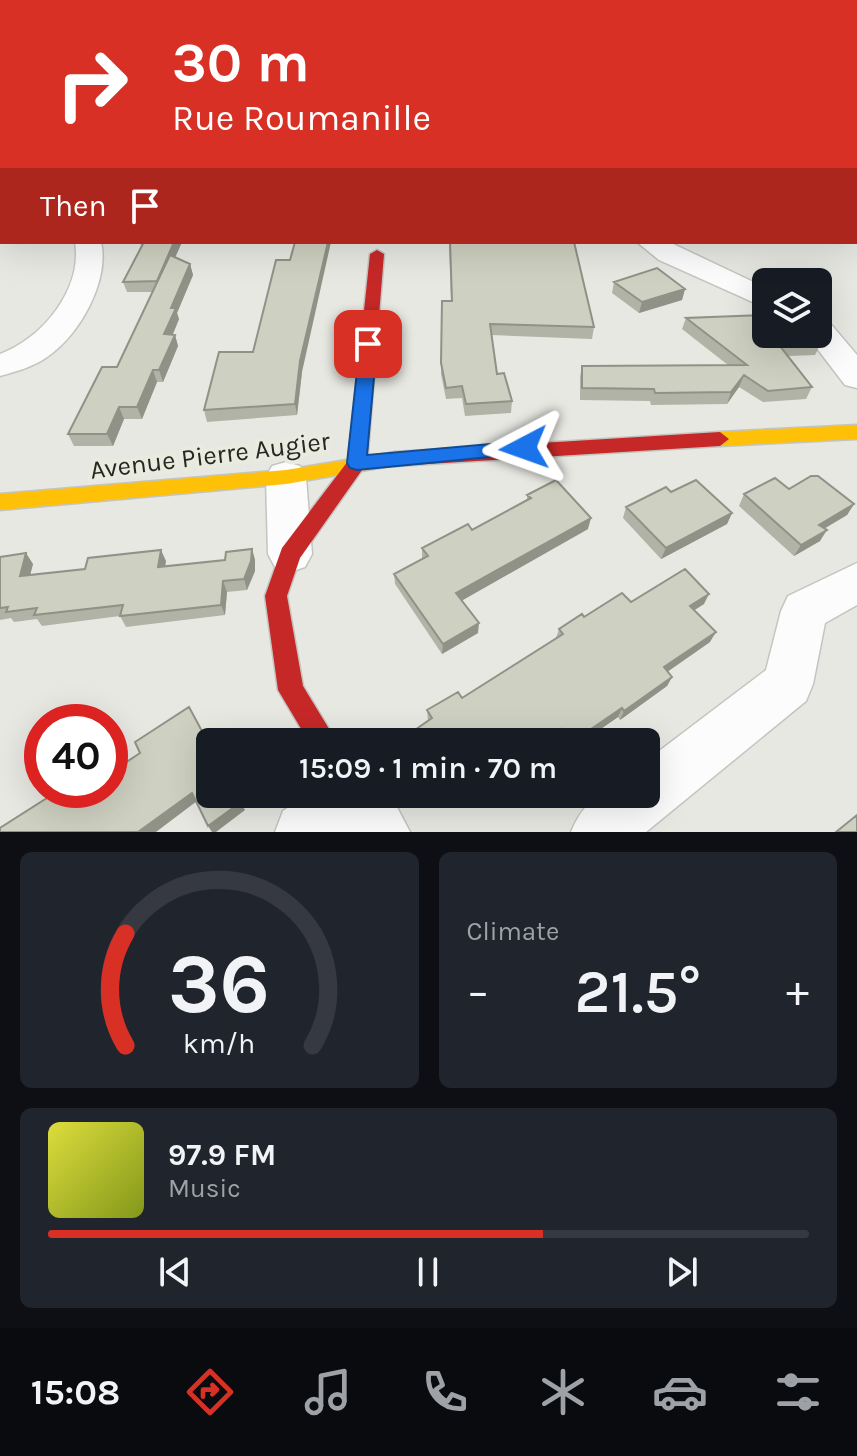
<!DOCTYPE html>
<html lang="en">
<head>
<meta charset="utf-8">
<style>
  :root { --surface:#171b24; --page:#20242c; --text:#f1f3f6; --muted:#9ea1a6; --line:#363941; --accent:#d93025 }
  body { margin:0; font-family:Karla,sans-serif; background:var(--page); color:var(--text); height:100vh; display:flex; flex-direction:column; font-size:30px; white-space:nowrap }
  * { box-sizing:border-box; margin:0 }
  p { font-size:26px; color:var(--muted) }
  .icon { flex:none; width:44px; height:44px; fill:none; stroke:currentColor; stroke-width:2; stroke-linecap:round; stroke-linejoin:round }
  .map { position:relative; height:832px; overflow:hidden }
  .drawer { display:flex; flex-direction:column; gap:20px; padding:20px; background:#0d0f14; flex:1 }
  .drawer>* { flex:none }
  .banner { position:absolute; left:0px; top:0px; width:858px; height:244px; box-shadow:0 8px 32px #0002; background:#d93025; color:#fff; overflow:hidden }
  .tools { position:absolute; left:752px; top:268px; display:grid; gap:16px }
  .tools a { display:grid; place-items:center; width:80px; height:80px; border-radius:12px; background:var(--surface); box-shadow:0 8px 32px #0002; font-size:40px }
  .speed { position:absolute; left:24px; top:704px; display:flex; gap:16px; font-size:40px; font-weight:700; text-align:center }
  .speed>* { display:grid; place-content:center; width:104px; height:104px; border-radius:50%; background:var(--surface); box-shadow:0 8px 32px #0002; line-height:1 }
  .speed .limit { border:12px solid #d22; background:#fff; color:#111 }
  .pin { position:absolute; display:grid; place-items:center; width:68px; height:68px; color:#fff; margin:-34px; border-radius:16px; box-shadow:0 4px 12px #0006 }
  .me { position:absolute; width:88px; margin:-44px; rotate:266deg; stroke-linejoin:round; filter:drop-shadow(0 0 6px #0008) }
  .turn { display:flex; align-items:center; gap:28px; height:168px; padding:0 40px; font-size:36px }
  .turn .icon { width:104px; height:104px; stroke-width:2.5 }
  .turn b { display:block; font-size:56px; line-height:68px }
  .then { display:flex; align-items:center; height:76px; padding:0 40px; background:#0003; gap:16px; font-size:30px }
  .big { font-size:60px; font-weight:600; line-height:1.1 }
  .drawer .widget { flex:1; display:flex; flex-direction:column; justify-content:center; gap:12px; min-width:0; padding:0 28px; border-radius:12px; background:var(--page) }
  .drawer .dial { align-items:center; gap:0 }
  .dial svg { height:208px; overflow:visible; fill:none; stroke:var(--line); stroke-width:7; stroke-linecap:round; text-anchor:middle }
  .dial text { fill:var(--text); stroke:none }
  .song { display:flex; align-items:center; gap:24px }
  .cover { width:96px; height:96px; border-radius:12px; background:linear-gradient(135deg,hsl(60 70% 55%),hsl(70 70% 35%)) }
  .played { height:8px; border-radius:4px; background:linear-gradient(90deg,var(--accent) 65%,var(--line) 65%) }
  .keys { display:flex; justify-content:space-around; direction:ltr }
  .heat { display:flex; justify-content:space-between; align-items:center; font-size:44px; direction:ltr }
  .drawer .tiles { flex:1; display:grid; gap:20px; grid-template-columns:1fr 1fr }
  .widget:last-child { grid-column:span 2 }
  .trip { position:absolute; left:196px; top:728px; width:464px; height:80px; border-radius:12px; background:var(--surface); box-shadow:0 8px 32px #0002; font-weight:600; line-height:80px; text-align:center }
  .dock { display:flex; height:128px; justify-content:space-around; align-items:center; background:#090b0e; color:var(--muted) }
  .dock .icon { width:56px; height:56px }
  .dock .selected { color:var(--accent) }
  .dock b { font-size:36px; color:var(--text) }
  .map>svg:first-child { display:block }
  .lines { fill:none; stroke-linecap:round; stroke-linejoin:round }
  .street-casing { stroke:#c4c4c0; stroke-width:3 }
  .slow-casing { stroke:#c4c4c0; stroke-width:3 }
  .jam-casing { stroke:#c4c4c0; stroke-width:3 }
  .street { fill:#fbfcfb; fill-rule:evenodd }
  .slow { fill:#ffc107; fill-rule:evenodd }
  .jam { fill:#c62828; fill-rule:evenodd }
  .wall { fill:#b1b3a6 }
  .shaded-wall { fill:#909287 }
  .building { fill:#ced0c1; stroke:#909287; stroke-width:2 }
  .route { fill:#1a73e8; stroke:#114b97; stroke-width:2 }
  .labels { text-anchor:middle; stroke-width:8; stroke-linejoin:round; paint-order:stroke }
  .street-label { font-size:26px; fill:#262722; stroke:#e9ebdf }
</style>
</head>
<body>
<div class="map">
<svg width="857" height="832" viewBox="0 0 857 832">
  <rect width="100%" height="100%" fill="#e7e8e2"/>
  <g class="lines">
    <defs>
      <path id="street" d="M 856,6 L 857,6 L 857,14 L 856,14 Z
        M 0,18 L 2,18 L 2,28 L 0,28 Z
        M 856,75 L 857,75 L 857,85 L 856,85 Z
        M 2,219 L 2,235 L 0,236 L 0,220 Z
        M 75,242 L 101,242 C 110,281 79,336 47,357 C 33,367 17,371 0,376 L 0,354 C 42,339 83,289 75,242 Z
        M 637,242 L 669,242 L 766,288 L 766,308 L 659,260 Z
        M 818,320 L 829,322 L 857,355 L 857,388 L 845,385 L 806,334 L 818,334 Z
        M 286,462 L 300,466 L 306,477 L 312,554 L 305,567 L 290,572 L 275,567 L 268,554 L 266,477 L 272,466 Z
        M 857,563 L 857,605 L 825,623 L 813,684 L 806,701 L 646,832 L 571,832 C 588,791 606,794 646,794 L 646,761 L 766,670 L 781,611 L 788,596 Z
        M 307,794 L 390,794 L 410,832 L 275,832 L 283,811 Z"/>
      <path id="slow" d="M 857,425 L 857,439 L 720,446 L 711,439 L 720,432 Z
        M 395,452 L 402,454 L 405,459 L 402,464 L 286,484 L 0,510 L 0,494 L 286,470 Z"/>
      <path id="jam" d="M 377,250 L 384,254 L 367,463 L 300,558 L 287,596 L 303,686 L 337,742 L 309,742 L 278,690 L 265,596 L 282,548 L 348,461 L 370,254 Z
        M 720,432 L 729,439 L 720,446 L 395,466 L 388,464 L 385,459 L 388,454 L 395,452 Z"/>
    </defs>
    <use href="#street" class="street-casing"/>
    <use href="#slow" class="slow-casing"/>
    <use href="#jam" class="jam-casing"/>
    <use href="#street" class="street"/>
    <use href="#slow" class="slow"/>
    <use href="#jam" class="jam"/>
  </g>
  <path class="wall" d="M 140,242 L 182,242 L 175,257 L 190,264 L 193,275 L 177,313 L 179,319 L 173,334 L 175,335 L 178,346 L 163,382 L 157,382 L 142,419 L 124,419 L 113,446 L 74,446 L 68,434 L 117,367 L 152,292 L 127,292 L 123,282 L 141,246 Z
    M 416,242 L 574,242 L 594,327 L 592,339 L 492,335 L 497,374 L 512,401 L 511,413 L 465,416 L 462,398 L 446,399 L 441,374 L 442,301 L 451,301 L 449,243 Z
    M 290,260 L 302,372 L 297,415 L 207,422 L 204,410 L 253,352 Z
    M 614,282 L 685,289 L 682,300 L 639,313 L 612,293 Z
    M 686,318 L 766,334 L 821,343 L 815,355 L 788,356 L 812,387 L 806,399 L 763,402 L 739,387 L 727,404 L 651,405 L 650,401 L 580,400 L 580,377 L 582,366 L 728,365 L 682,329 Z
    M 789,489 L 854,504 L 847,515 L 825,528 L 820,541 L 794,556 L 739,506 L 744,494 Z
    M 671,492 L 732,513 L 727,524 L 661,559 L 623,518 L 626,507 Z
    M 527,495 L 588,529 L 462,600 L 478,633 L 442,654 L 395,584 L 394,574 L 422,559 L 422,548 L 472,530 L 527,500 Z
    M 252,549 L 255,560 L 255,571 L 247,590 L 227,592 L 225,615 L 126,627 L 120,616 L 42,626 L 37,619 L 14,622 L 11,618 L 0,620 L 0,557 L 33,564 L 30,575 L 166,561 L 165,566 L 225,560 Z
    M 631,602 L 704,604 L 694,610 L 710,642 L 668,671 L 672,677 L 667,686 L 620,720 L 618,717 L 582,742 L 561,742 L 558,738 L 553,742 L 413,742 L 412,732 L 428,721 L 427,710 L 462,698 L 556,638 L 559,629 L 584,617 Z"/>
  <path class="shaded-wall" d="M 174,242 L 182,242 L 160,292 L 157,281 Z
    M 328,242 L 331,242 L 302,372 L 297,415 L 295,404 L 300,361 Z
    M 190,264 L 193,275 L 177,313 L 179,319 L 168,346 L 164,334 L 171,308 Z
    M 685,289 L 682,300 L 639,313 L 642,302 Z
    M 175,335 L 178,346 L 163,382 L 159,370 Z
    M 153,370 L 157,382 L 142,419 L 137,407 Z
    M 744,375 L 739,387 L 727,404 L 731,392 Z
    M 119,407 L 124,419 L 113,446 L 107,434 Z
    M 854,504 L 847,515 L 812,536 L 819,525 Z
    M 732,513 L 727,524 L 661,559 L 666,548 Z
    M 591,518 L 588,529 L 456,604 L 456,593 Z
    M 827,530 L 820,541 L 794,556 L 801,545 Z
    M 252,549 L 255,560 L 255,571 L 247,590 L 244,579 Z
    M 161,550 L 166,561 L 163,578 L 158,567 Z
    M 26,553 L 33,564 L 27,587 L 20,576 Z
    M 223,581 L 227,592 L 225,615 L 221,605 Z
    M 709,594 L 704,604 L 685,616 L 690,606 Z
    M 479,623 L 478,633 L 442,654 L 443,644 Z
    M 716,632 L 710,642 L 660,677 L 664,667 Z
    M 672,677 L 667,686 L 620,720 L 624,711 Z
    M 622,708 L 618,717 L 582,742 L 572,742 Z
    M 561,729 L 558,738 L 553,742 L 542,742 Z
    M 58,791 L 67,799 L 72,813 L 63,805 Z
    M 192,793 L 197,801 L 156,832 L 138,832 Z
    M 236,794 L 245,810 L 216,832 L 212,832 L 208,826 Z"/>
  <path class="building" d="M 15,0 L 851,0 L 855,2 L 16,2 Z
    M 856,11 L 857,11 L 856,70 Z
    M 144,242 L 174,242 L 157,281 L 123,282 Z
    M 295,242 L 328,242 L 300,361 L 295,404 L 204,410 L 219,352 L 253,352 L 276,260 L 290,260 Z
    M 450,242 L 574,242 L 594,327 L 490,324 L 497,374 L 504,373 L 512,401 L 466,404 L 462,386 L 446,388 L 441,363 L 442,301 L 452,301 Z
    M 170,255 L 190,264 L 171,308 L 176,308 L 164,334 L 175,335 L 159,370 L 153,370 L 137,407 L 119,407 L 107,434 L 68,434 L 102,367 L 117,367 Z
    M 657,268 L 685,289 L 642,302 L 614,282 Z
    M 766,315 L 766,334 L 813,334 L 821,343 L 780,346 L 812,387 L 768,391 L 744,375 L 731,392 L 655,393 L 654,389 L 582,388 L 582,366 L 747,365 L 686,318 Z
    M 811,476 L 818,476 L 854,504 L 819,525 L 827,530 L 801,545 L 744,494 L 775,478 L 789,489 Z
    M 556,480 L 591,518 L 456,593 L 479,623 L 443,644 L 394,574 L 428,556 L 422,548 L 468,524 L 472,530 L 531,498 L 527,495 Z
    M 696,480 L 732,513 L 666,548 L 626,507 L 666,487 L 671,492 Z
    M 252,549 L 251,561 L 244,579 L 223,581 L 221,605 L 120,616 L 123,605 L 34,615 L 37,608 L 6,612 L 8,607 L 0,608 L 0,557 L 26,553 L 20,576 L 85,569 L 88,558 L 161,550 L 158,567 L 225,560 L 226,552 Z
    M 685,569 L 709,594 L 690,606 L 716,632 L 664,667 L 672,677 L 624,711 L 622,708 L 572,742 L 570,742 L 561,729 L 542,742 L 418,742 L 412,732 L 432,718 L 427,710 L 458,692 L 462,698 L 563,634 L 559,629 L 582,614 L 584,617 L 622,593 L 631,602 Z
    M 189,707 L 210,746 L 210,794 L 236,794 L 241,802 L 208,826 L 192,793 L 138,832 L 0,832 L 0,828 L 58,791 L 63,805 L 86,790 L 110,790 L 110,773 L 140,753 L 135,742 Z
    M 857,815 L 857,832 L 836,832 Z"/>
  <path class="route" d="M 368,339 L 377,344 L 367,455 L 524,441 L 530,443 L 533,448 L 530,453 L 357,470 L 350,468 L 347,463 L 360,344 Z"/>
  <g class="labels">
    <g class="street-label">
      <text transform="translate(210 455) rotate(-7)" y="9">Avenue Pierre Augier</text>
    </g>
  </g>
</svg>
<div class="tools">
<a><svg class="icon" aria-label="layers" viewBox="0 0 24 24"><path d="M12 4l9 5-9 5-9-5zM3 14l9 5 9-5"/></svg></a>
</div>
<div class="speed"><div class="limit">40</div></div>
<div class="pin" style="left:368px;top:344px;background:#d93025"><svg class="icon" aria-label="arrive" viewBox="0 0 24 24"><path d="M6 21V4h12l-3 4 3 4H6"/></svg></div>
<svg class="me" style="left:524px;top:448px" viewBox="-20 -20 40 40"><path d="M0-17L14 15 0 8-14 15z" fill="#1a73e8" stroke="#fff" stroke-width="4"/></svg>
<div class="trip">15:09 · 1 min · 70 m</div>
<div class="banner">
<div class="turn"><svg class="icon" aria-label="right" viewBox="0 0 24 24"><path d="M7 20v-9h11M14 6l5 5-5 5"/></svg><div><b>30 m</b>Rue Roumanille</div></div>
<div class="then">Then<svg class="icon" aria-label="arrive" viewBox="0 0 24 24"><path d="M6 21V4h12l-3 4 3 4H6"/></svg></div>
</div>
</div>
<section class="drawer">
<div class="tiles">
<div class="widget dial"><svg viewBox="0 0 100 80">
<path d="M14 69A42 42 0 1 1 86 69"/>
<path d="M14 69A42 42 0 0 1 14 26" stroke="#d93025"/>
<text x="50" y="56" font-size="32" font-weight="700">36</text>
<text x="50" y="72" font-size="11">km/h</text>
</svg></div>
<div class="widget"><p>Climate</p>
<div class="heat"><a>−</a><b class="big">21.5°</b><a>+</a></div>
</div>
<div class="widget">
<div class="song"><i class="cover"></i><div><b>97.9 FM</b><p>Music</p></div></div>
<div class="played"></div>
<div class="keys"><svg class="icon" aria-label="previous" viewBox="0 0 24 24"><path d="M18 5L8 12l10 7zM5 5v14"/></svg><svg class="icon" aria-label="pause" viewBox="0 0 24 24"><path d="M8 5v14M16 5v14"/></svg><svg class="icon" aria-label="next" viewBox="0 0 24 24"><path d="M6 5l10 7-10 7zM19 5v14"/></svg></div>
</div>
</div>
</section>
<nav class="dock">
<b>15:08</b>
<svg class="icon selected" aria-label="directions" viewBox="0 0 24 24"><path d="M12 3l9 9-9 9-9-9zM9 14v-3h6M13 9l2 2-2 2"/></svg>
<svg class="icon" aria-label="music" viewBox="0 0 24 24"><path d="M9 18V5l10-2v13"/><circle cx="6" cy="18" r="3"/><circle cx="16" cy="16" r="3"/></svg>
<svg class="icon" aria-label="phone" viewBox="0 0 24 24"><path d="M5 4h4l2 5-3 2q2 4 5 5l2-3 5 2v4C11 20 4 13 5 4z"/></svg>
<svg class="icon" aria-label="climate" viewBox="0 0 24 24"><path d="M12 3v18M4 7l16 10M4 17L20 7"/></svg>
<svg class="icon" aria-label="car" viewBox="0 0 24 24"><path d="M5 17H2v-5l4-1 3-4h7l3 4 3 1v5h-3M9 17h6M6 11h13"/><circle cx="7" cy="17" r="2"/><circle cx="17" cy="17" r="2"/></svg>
<svg class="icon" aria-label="filters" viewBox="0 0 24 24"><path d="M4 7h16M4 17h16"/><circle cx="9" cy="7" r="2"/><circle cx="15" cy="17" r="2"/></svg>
</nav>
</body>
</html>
